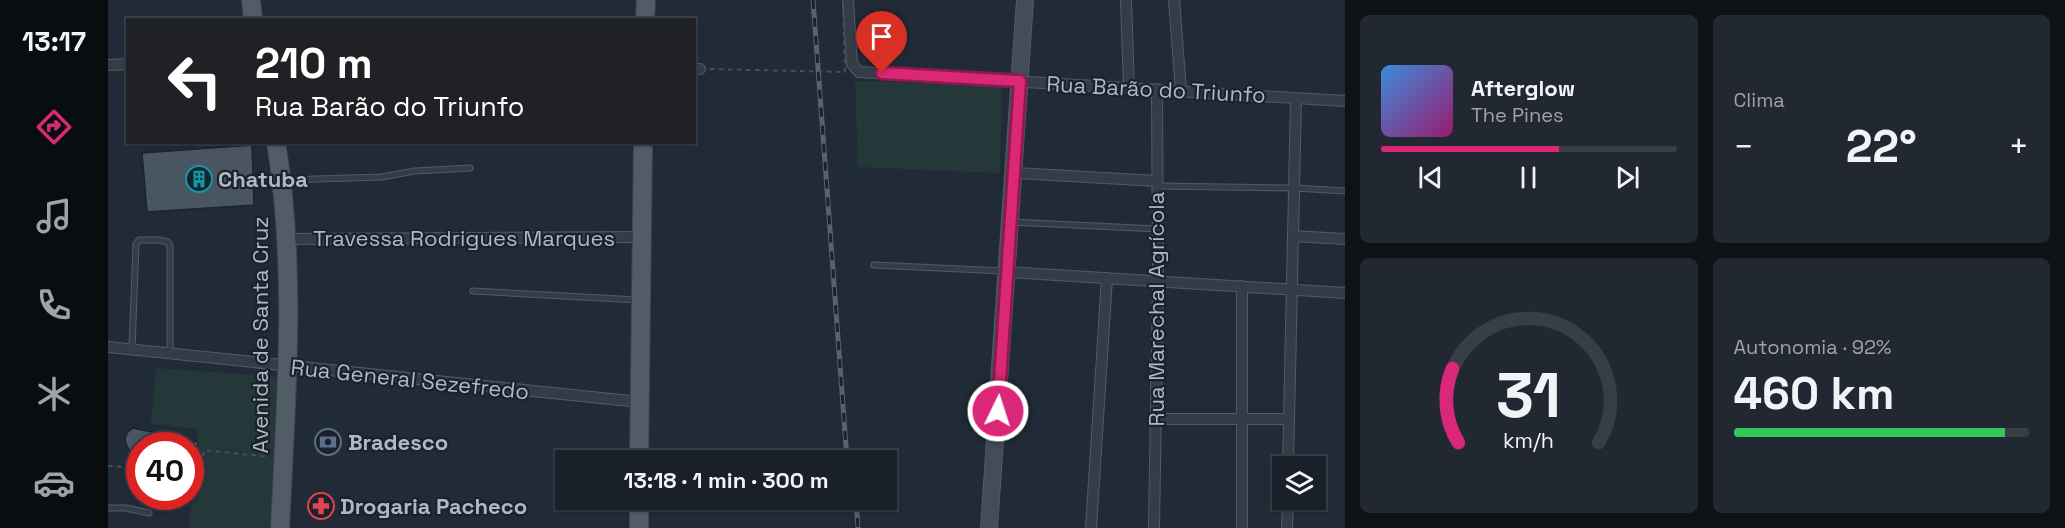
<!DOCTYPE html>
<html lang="pt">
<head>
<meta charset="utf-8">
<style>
  :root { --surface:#192029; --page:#222831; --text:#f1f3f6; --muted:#9fa3a8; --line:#373e46; --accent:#db2777 }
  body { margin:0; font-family:"Space Grotesk",sans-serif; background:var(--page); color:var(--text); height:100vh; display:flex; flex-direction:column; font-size:22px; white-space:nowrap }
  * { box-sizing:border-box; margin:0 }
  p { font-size:20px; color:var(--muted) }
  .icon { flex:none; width:33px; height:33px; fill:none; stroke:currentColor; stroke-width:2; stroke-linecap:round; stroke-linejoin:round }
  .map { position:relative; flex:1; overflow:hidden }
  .panel { display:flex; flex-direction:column; gap:15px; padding:15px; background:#0e1217; width:720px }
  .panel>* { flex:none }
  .guide { position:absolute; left:18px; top:18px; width:570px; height:126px; border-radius:0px; box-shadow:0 2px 4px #0004,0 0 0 2px var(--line); background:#202124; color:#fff; overflow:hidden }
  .tools { position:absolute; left:1164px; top:456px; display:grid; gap:12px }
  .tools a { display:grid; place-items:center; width:54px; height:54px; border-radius:0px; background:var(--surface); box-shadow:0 2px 4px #0004,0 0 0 2px var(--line); font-size:30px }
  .speed { position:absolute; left:18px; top:432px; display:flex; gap:12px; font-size:30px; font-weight:700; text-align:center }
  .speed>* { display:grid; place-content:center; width:78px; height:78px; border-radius:50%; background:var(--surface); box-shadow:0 2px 4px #0004,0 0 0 2px var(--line); line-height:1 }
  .speed .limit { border:9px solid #d22; background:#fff; color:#111 }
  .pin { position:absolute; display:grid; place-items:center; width:51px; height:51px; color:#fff; margin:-62px -26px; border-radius:50% 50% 50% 0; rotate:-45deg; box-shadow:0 0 6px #0007 }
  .pin .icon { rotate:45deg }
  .me { position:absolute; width:66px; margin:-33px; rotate:4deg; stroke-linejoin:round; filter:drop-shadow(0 0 4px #0008) }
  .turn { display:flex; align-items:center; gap:21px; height:126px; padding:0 30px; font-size:27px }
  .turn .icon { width:78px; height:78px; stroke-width:2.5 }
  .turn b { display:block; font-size:42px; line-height:51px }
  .big { font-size:45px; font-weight:700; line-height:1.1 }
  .panel .card { flex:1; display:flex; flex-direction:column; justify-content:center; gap:9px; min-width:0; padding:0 21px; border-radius:9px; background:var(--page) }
  .panel .dial { align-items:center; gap:0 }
  .dial svg { height:156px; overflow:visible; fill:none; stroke:var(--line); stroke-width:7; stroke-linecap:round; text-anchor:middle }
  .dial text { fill:var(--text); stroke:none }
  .song { display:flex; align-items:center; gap:18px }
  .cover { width:72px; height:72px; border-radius:9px; background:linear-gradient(135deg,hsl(210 70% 55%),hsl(320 70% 35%)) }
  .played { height:6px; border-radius:3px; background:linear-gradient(90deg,var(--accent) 60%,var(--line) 60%) }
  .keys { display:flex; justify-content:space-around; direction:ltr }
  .heat { display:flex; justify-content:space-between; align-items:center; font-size:33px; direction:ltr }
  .charge { height:9px; border-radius:4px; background:linear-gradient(90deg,#34c759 92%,var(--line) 0) }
  .panel .tiles { flex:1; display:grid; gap:15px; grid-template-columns:repeat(2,1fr) }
  .trip { position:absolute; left:447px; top:450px; width:342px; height:60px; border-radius:0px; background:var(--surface); box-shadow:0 2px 4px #0004,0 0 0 2px var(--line); font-weight:700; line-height:60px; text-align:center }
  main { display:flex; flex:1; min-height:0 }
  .menu { display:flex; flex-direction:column; width:108px; justify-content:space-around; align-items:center; background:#0a0d10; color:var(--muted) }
  .menu .icon { width:42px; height:42px }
  .menu .current { color:var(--accent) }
  .menu b { font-size:27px; color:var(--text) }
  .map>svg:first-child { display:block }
  .green { fill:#243839 }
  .building { fill:#495662; stroke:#1c242e; stroke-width:1.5 }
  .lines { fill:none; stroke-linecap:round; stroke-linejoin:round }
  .lane-casing { stroke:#525b65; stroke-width:7 }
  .street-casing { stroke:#525b65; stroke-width:12 }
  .secondary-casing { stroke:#525b65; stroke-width:18 }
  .primary-casing { stroke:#3e4651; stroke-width:20 }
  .path { stroke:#405455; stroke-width:2; stroke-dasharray:4.5 4.5; stroke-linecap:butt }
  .lane { stroke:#343d47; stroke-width:5 }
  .street { stroke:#343d47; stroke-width:10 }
  .secondary { stroke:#434d5a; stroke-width:16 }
  .primary { stroke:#525c67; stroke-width:18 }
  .rail-casing { stroke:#56626e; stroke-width:5 }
  .rail { stroke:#1a222c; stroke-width:3; stroke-dasharray:9; stroke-linecap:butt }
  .path-bridge { stroke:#405455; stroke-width:2; stroke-dasharray:4.5 4.5; stroke-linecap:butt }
  .route-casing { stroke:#8e194d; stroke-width:15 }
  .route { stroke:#db2777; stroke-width:10 }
  .labels { text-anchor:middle; stroke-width:4.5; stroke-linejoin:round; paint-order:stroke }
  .street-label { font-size:22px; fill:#afb8c4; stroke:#1a222c }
  .poi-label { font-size:22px; font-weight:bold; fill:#afb8c4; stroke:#1a222c; text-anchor:start }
</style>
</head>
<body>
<main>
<nav class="menu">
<b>13:17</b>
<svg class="icon current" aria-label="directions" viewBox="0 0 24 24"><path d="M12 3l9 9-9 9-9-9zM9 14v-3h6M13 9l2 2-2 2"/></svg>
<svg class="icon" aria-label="music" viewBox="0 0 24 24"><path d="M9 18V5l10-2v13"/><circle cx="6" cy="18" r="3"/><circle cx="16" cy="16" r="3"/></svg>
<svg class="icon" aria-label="phone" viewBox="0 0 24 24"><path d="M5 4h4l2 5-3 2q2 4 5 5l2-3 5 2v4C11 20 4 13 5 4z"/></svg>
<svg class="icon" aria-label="climate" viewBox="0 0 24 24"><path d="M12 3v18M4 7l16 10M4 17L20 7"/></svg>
<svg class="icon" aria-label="car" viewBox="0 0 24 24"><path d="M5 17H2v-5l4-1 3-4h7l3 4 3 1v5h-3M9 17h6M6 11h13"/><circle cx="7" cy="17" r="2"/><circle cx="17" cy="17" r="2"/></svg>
</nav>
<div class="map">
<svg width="1237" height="528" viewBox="0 0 1237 528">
  <rect width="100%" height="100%" fill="#212b37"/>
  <path class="green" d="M 747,81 L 894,85 L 892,173 L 750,167 Z
    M 48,368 L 171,377 L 164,528 L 81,528 L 90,429 L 43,424 Z"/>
  <path class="building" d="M 144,145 L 146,205 L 39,212 L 34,153 Z
    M 25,428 L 90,442 L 90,446 L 32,446 L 32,451 L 21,450 L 18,444 L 17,438 L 20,432 Z"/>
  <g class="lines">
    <defs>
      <path id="lane" d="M 176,180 L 273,177 L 307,171 L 362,168
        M 1050,186 L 1187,188 L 1237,191
        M 905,222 L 1050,229
        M 766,265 L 895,271
        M 365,291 L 530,300
        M 24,349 L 28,244 L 31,240 L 51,240 L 60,242 L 62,245 L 62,353
        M 0,508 L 18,508 L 41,513"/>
      <path id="street" d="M 740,0 L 744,64 L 751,72 L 1237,101
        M 1018,0 L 1021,88
        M 1066,0 L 1073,91
        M 0,65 L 20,64
        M 586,69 L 592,69
        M 906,173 L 1049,181
        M 1185,236 L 1237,239
        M 178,239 L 533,237
        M 900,272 L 1237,293
        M 0,347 L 532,402
        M 1048,419 L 1181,419
        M 1180,466 L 1188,98
        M 983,528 L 999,278
        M 1046,528 L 1050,281 L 1049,89
        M 1134,528 L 1134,286
        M 1179,528 L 1180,500"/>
      <path id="secondary" d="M 881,528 L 917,0"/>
      <path id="primary" d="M 143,0 L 145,20
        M 537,20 L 538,0
        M 168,142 C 189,269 178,401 172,528
        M 531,460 L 535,142
        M 531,528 L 531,500"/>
    </defs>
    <use href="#lane" class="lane-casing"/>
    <use href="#street" class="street-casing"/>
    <use href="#secondary" class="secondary-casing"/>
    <use href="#primary" class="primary-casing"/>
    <path class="path" d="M 0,466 L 32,468
      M 82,471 L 93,472 L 96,450 L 161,457"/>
    <use href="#lane" class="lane"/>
    <use href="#street" class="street"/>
    <use href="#secondary" class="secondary"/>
    <use href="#primary" class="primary"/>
    <defs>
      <path id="rail" d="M 705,0 L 739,460
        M 748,500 L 750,528"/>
    </defs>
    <use href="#rail" class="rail-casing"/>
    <use href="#rail" class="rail"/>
    <path class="path-bridge" d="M 602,69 L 737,72 L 735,0"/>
  </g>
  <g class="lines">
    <defs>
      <path id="route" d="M 774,73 L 912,81 L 890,411"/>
    </defs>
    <use href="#route" class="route-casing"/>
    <use href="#route" class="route"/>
  </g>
  <defs>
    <symbol id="building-ring" viewBox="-11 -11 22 22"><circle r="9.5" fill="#1a222c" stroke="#0f9aa8" stroke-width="1.5"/><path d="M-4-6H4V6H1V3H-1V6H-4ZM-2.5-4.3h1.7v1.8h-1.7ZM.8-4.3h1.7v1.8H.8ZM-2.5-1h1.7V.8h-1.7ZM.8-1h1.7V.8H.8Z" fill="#0f9aa8"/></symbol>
    <symbol id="bank-ring" viewBox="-11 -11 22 22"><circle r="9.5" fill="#1a222c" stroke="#5c6f8a" stroke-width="1.5"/><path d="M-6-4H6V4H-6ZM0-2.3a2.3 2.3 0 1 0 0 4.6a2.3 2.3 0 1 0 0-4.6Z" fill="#5c6f8a"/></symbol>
    <symbol id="pharmacy-ring" viewBox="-11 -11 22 22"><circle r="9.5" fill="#1a222c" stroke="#e0444e" stroke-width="1.5"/><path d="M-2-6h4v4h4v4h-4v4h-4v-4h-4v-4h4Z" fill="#e0444e"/></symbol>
  </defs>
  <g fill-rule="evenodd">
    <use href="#building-ring" x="76" y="164" width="30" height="30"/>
    <use href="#bank-ring" x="205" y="427" width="30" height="30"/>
    <use href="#pharmacy-ring" x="198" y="491" width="30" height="30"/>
  </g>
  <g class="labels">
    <g class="street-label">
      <text transform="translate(1048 89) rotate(3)" y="8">Rua Barão do Triunfo</text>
      <text x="356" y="246">Travessa Rodrigues Marques</text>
      <text transform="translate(1048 309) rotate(-90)" y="8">Rua Marechal Agrícola</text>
      <text transform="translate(152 335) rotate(-90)" y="8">Avenida de Santa Cruz</text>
      <text transform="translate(302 379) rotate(6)" y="8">Rua General Sezefredo</text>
    </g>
    <g class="poi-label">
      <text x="110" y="187">Chatuba</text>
      <text x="240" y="450">Bradesco</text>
      <text x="232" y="514">Drogaria Pacheco</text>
    </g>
  </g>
</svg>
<div class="tools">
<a><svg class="icon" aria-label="layers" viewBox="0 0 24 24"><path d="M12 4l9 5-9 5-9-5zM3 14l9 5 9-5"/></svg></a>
</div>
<div class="speed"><div class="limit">40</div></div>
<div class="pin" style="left:774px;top:73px;background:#d93025"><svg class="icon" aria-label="arrive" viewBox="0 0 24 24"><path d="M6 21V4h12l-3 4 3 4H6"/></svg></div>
<svg class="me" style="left:890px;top:411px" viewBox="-20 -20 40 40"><circle r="17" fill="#db2777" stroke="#fff" stroke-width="3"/><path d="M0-11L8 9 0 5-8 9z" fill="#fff"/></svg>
<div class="trip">13:18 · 1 min · 300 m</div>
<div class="guide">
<div class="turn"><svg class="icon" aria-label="left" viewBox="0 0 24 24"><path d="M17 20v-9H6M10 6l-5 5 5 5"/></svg><div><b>210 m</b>Rua Barão do Triunfo</div></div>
</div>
</div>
<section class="panel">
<div class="tiles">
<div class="card">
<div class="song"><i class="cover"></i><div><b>Afterglow</b><p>The Pines</p></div></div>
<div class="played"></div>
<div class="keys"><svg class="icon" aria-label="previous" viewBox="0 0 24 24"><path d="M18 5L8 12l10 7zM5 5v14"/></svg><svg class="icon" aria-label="pause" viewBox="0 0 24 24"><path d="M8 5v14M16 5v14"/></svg><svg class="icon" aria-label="next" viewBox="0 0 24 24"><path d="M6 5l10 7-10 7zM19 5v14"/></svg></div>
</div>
<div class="card"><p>Clima</p>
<div class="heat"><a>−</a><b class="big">22°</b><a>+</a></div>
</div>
<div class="card dial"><svg viewBox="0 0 100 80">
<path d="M14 69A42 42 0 1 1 86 69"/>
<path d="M14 69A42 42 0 0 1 11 31" stroke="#db2777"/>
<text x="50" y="56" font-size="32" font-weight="700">31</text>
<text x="50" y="72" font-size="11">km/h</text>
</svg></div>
<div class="card"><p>Autonomia · 92%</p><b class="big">460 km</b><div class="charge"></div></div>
</div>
</section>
</main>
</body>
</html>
